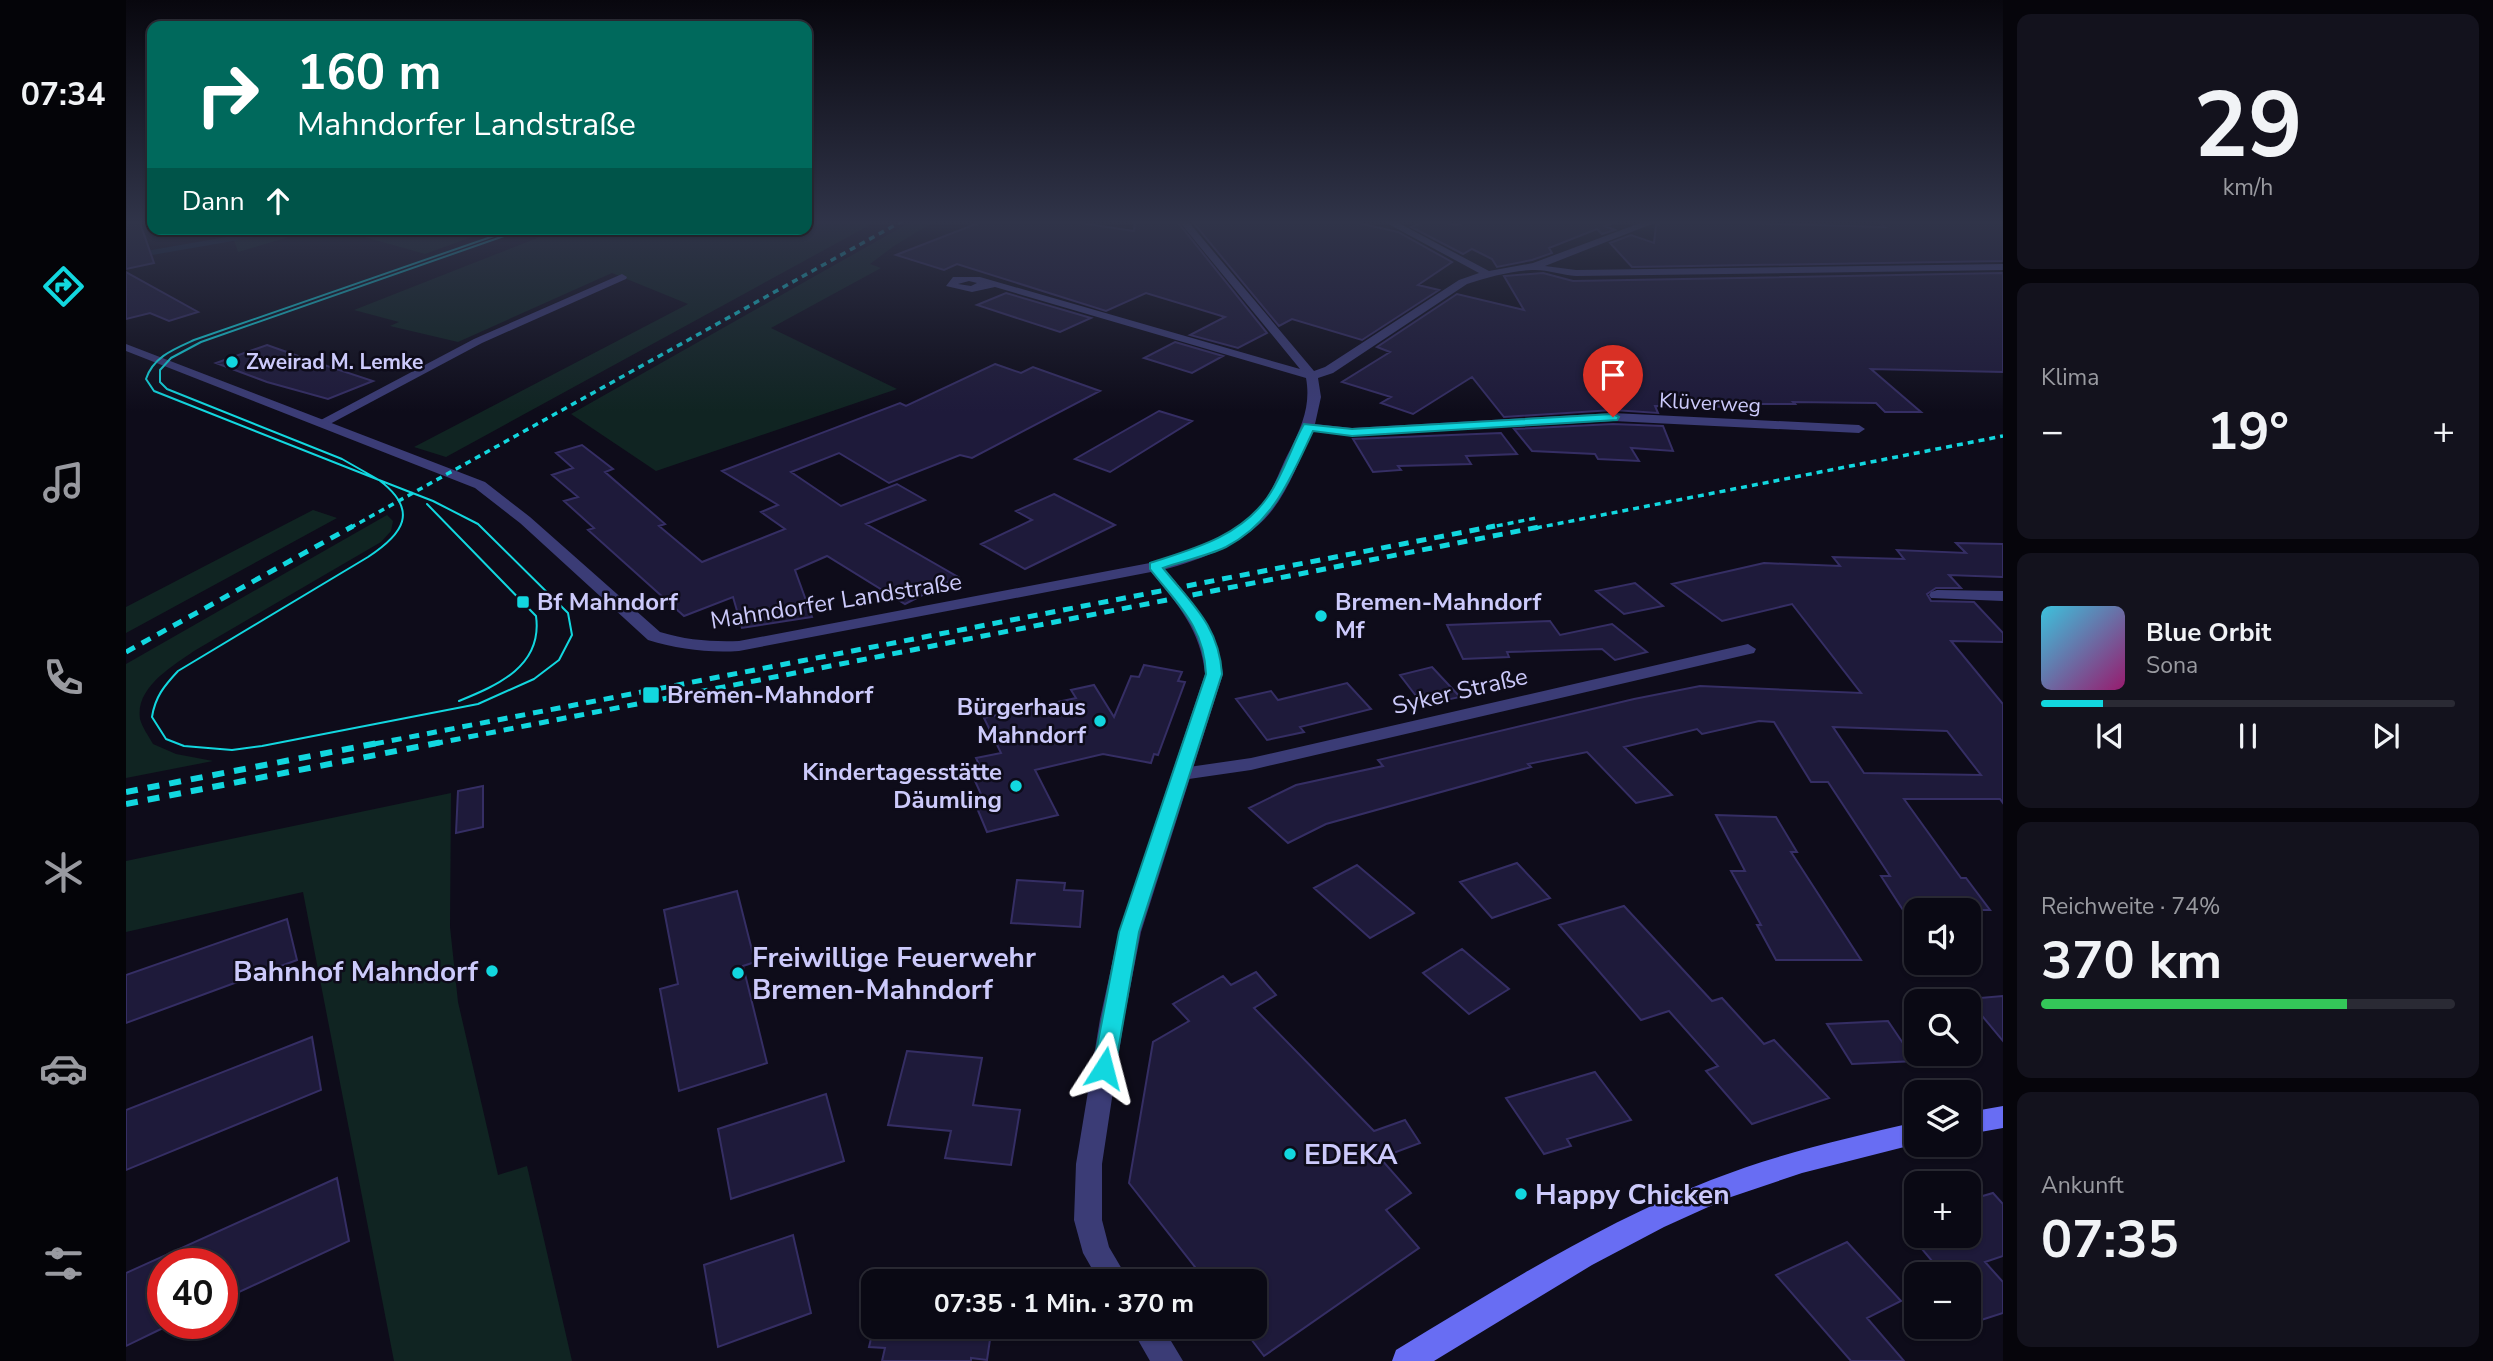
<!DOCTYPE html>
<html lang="de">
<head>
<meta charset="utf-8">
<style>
  :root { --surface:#0a0914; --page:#13121d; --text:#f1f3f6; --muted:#999aa0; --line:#2a2a34; --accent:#12d7df }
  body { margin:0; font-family:"Nunito Sans",sans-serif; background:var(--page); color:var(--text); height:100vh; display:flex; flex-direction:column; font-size:26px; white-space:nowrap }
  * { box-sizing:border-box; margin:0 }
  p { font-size:23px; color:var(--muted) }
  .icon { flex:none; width:38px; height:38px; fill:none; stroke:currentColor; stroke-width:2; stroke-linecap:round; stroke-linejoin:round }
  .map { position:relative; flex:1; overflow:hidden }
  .sheet { display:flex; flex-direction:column; gap:14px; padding:14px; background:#06050b; width:490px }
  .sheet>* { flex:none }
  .hud { position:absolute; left:21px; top:21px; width:665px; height:214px; border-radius:14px; box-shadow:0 2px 5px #0004,0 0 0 2px var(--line); background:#00695c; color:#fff; overflow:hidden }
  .fabs { position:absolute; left:1778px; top:898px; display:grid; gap:14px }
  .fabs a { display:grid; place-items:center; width:77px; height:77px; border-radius:14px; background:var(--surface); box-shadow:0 2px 5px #0004,0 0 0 2px var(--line); font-size:35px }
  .speed { position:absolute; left:21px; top:1248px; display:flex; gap:14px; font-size:35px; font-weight:700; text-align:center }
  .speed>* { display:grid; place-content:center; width:91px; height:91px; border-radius:50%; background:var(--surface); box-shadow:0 2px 5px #0004,0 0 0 2px var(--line); line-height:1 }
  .speed .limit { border:10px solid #d22; background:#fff; color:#111 }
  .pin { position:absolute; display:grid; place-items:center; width:60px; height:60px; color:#fff; margin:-72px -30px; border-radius:50% 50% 50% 0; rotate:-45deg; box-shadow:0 0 7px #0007 }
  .pin .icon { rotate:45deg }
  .me { position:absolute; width:77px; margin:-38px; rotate:9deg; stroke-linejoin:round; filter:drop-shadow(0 0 5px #0008) }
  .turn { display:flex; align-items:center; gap:24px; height:147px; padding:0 35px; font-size:32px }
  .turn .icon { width:91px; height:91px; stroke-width:2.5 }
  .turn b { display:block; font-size:49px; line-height:60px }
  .then { display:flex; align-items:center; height:66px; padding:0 35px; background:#0003; gap:14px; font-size:26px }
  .big { font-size:52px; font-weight:700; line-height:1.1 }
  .sheet .tile { flex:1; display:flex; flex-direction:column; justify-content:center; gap:10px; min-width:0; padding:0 24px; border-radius:14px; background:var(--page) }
  .sheet .dial { align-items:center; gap:0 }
  .dial b { font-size:91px; line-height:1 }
  .song { display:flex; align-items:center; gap:21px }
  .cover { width:84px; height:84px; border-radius:10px; background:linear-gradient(135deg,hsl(190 70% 55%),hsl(320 70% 35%)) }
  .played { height:7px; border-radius:4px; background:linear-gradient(90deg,var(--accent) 15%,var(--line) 15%) }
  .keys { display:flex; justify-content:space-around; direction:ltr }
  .heat { display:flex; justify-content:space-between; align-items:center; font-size:38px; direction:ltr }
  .charge { height:10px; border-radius:5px; background:linear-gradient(90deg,#34c759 74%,var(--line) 0) }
  .trip { position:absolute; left:735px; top:1269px; width:406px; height:70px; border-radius:14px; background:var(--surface); box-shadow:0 2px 5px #0004,0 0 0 2px var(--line); font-weight:700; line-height:70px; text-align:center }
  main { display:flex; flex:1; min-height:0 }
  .tab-bar { display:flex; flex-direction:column; width:126px; justify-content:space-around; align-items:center; background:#040408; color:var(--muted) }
  .tab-bar .icon { width:49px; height:49px }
  .tab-bar .on { color:var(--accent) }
  .tab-bar b { font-size:32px; color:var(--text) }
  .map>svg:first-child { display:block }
  .green { fill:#102422 }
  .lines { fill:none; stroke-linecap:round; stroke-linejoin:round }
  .stream { stroke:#0f233c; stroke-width:5 }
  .building { fill:#1e1a3a; stroke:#352e64; stroke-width:2; fill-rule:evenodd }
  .minor { fill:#3b3c76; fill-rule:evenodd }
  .tertiary { fill:#3b3c76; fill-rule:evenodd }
  .secondary { fill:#686df3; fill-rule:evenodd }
  .tram { stroke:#12d7df; stroke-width:2 }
  .rail-far2 { stroke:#12d7df; stroke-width:3.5; stroke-dasharray:6 5; stroke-linecap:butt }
  .rail-far1 { stroke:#12d7df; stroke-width:5; stroke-dasharray:10 8; stroke-linecap:butt }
  .rail { stroke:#12d7df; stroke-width:6; stroke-dasharray:12 10; stroke-linecap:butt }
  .route { fill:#12d7df; stroke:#0c8c91; stroke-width:2 }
  .poi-dot { fill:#12d7df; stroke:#0e0c1a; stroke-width:2.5 }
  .labels { text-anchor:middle; stroke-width:5; stroke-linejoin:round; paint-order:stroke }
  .far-poi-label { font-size:21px; font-weight:bold; fill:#cccafb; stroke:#0e0c1a; text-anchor:start }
  .far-street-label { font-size:21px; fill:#cccafb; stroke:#0e0c1a }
  .street-label { font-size:24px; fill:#cccafb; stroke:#0e0c1a }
  .poi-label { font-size:24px; font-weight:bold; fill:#cccafb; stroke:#0e0c1a; text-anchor:start }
  .near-poi-label { font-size:28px; font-weight:bold; fill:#cccafb; stroke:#0e0c1a; text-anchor:start }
</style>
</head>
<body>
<main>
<nav class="tab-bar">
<b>07:34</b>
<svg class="icon on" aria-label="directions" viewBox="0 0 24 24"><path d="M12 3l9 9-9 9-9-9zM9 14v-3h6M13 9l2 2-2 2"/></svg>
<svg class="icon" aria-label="music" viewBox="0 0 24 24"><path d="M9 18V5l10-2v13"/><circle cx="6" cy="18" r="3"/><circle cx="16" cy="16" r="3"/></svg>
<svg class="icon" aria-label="phone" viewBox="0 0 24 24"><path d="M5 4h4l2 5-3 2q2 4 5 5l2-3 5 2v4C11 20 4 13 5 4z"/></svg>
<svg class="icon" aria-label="climate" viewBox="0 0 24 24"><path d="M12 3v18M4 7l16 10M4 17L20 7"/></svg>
<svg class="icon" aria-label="car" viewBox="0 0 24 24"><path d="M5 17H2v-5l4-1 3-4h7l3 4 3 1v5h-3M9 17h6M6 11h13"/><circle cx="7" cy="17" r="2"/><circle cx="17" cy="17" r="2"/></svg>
<svg class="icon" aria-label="filters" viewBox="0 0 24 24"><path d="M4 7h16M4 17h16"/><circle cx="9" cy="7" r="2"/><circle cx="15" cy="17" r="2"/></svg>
</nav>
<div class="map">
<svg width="1877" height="1361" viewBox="0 0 1877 1361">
  <rect width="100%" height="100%" fill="#0e0c1a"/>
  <path class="green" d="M 681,220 L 753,220 L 320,457 L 288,447 L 562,304 L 486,273 L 332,342 L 264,326 L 273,322 L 228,310 L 434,229 L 681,229 Z
    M 788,220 L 811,220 L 768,246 L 744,264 L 755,268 L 645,328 L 771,389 L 530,471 L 445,414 Z
    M 164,229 L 190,229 L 112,252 L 108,240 Z
    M 210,229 L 368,229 L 299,254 Z
    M 187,510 L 211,518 L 0,633 L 0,607 Z
    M 261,515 L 267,521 L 265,531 L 255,542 L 68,651 C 47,666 9,687 14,719 C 16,727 23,737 27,744 L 50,754 L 87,761 L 0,778 L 0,664 Z
    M 325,793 L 324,927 L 332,1002 L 372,1175 L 401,1166 L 446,1361 L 268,1361 L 177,892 L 0,932 L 0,861 Z"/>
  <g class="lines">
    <path class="stream" d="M 0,257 L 161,229"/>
  </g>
  <path class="building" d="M 0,220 L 13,220 L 28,263 L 0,269 Z
    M 860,220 L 935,220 L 1008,231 L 1009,220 L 1050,220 L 1141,333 L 1112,348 L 1064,335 L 1099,317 L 1020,293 L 980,311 L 831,264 L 818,270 L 770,255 Z
    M 1065,220 L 1219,220 L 1272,232 L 1326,262 L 1292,285 L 1313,290 L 1236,340 L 1166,319 L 1153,326 Z
    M 1301,220 L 1331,225 L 1342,220 L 1490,222 L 1479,226 L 1489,230 L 1476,234 L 1471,229 L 1423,248 L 1426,253 L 1406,260 L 1371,267 L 1366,259 L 1346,249 L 1337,254 L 1285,227 Z
    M 1538,220 L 1618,220 L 1614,223 L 1759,227 L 1751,220 L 1877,223 L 1877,261 L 1506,267 L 1484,243 L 1505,235 L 1528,243 L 1530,225 Z
    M 0,272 L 72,312 L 43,321 L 24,313 L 0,319 Z
    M 1417,273 L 1447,281 L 1877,273 L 1877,372 L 1745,369 L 1795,412 L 1759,412 L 1750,403 L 1667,402 L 1669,404 L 1616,404 L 1618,407 L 1529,406 L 1532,413 L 1487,410 L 1378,417 L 1346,377 L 1287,414 L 1255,403 L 1265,397 L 1216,382 L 1264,352 L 1251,347 L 1331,294 L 1398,310 L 1378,276 Z
    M 880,293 L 965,318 L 934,332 L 851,305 Z
    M 1049,342 L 1097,356 L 1066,373 L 1018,358 Z
    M 141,345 L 189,362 L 247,381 L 202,399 L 141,382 L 90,363 Z
    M 869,364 L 895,373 L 907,367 L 974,391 L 846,458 L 834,455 L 763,483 L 713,453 L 665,472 L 715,506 L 771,484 L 799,500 L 740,524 L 832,577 L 779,604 L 701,556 L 669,570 L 686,617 L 616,628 L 607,597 L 558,616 L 462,530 L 468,528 L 438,501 L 452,497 L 426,475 L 447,468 L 430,453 L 456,445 L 487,469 L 479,472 L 539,524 L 533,526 L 576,562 L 659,529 L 635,512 L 652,505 L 596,471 L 774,403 L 780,406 Z
    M 1033,411 L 1066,421 L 984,472 L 949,459 Z
    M 1487,424 L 1537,426 L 1547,451 L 1505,448 L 1513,461 L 1472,459 L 1469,454 L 1406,451 L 1388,429 Z
    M 1375,433 L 1391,454 L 1340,456 L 1345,464 L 1272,466 L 1275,470 L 1247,472 L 1227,439 Z
    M 928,494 L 989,525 L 899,569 L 855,544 L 906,520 L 890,511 Z
    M 1830,543 L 1877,544 L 1877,577 L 1823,575 L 1835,588 L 1810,588 L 1801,594 L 1805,601 L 1848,602 L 1877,633 L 1877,642 L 1825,641 L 1877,704 L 1877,803 L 1874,799 L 1778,799 L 1835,878 L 1840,878 L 1864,910 L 1777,910 L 1755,876 L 1764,876 L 1702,782 L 1685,782 L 1648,722 L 1633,721 L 1576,734 L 1571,729 L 1498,747 L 1546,795 L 1510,803 L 1461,752 L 1402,764 L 1405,767 L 1200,824 L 1162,843 L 1123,808 L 1170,785 L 1257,766 L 1252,760 L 1508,699 L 1574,686 L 1735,693 L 1666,604 L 1596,621 L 1546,584 L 1638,563 L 1714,566 L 1707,557 L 1778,559 L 1771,550 L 1840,553 ZM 1707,727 L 1821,731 L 1855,775 L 1738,773 Z
    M 1509,583 L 1537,606 L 1498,614 L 1470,591 Z
    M 1424,621 L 1434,635 L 1486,624 L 1521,652 L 1489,660 L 1476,649 L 1381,652 L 1383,657 L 1337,659 L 1321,625 Z
    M 1018,665 L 1056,672 L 1052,681 L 1059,682 L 1032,755 L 1028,754 L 1025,763 L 977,754 L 909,770 L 932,815 L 861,832 L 851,808 L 860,805 L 849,781 L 860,779 L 850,758 L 875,753 L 858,718 L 950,698 L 945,690 L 968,685 L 988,717 L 1005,676 L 1013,677 Z
    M 1306,667 L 1334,697 L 1297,705 L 1274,675 Z
    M 1221,683 L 1245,709 L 1174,727 L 1178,732 L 1141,740 L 1110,699 L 1145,691 L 1152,700 Z
    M 357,786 L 357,827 L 330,833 L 332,791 Z
    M 1590,815 L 1650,817 L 1671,852 L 1665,852 L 1735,960 L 1650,960 L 1631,925 L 1635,925 L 1605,871 L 1619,871 Z
    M 1391,863 L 1424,898 L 1366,918 L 1334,882 Z
    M 1231,865 L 1288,913 L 1244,938 L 1188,888 Z
    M 891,880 L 939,883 L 938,890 L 957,891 L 954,927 L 885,923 Z
    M 611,891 L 629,962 L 617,966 L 641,1063 L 553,1091 L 534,989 L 552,984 L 538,910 Z
    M 1498,906 L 1586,1001 L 1596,998 L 1638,1044 L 1648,1040 L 1703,1098 L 1626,1124 L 1580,1071 L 1592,1066 L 1543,1011 L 1515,1020 L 1433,925 Z
    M 161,919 L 171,960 L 0,1023 L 0,975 Z
    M 1336,949 L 1383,989 L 1343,1014 L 1297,973 Z
    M 1130,972 L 1150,995 L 1128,1008 L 1248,1131 L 1279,1120 L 1294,1143 L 1254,1158 L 1285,1193 L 1260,1210 L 1293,1248 L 1138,1356 L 1115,1326 L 1129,1326 L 1129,1281 L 1080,1281 L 1003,1183 L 1027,1042 L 1063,1021 L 1047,1004 L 1097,976 L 1105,985 Z
    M 1877,996 L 1877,1041 L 1842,999 Z
    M 1762,1021 L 1789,1061 L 1726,1064 L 1701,1024 Z
    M 186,1037 L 195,1090 L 0,1170 L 0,1110 Z
    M 781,1051 L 856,1058 L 847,1105 L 894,1110 L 885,1165 L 819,1158 L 825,1131 L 762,1125 Z
    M 1469,1072 L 1505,1120 L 1441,1139 L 1445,1146 L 1418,1154 L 1380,1098 Z
    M 700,1094 L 718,1161 L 605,1199 L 592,1129 Z
    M 211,1178 L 223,1241 L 96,1300 L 96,1264 L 37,1264 L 37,1328 L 0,1346 L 0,1273 Z
    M 1867,1193 L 1877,1204 L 1877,1256 L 1859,1262 L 1877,1282 L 1877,1313 L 1855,1320 L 1843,1305 L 1843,1274 L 1817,1274 L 1785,1236 L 1843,1236 L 1843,1200 Z
    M 667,1235 L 685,1313 L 592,1347 L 578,1265 Z
    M 1721,1242 L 1775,1301 L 1741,1318 L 1778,1361 L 1725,1361 L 1650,1275 Z
    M 748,1326 L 866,1326 L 861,1360 L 845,1358 L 845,1361 L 756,1361 L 759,1348 L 743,1347 Z"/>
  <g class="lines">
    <path class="minor" d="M 1052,220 L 1061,220 L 1188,371 L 1199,367 L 1333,280 L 1353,273 L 1255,220 L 1267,220 L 1363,271 L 1407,263 L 1522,220 L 1536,220 L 1419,266 L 1450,270 L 1877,264 L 1877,270 L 1450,276 C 1436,275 1420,269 1406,270 C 1384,271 1362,277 1341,284 L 1207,373 L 1192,378 L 1195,397 L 1189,424 L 1226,428 L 1487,413 L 1733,425 L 1739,429 L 1733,433 L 1487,421 L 1226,436 L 1186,431 C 1174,459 1163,490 1144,513 C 1117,546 1068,562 1029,572 L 1024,570 L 1021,567 L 1024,564 C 1066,550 1113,537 1140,499 C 1150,484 1155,466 1164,450 C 1176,426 1185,405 1180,378 L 869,287 L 846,292 L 820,286 L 827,277 L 854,277 L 1174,369 ZM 843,281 L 851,283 L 845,286 L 832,284 Z
      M 496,274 L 501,277 L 500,279 L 356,343 L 202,425 L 197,426 L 191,422 L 348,339 Z
      M 1811,590 L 1877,591 L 1877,601 L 1805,598 L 1803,595 L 1805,592 Z
      M 1622,644 L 1630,649 L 1628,653 L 1125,770 L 1056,780 L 1049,778 L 1046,774 L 1049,770 L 1056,768 L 1125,758 Z"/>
    <path class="tertiary" d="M 0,344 L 359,482 L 404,517 L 534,632 C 560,640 586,642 613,641 L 1029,562 L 1034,564 C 1064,598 1091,628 1097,674 L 1015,932 L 998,1019 L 976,1164 L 976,1220 L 983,1247 L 1003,1281 L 973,1281 L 957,1253 L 948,1220 L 950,1164 L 974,1019 L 993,932 L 1079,674 C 1075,631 1052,604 1025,572 L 613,651 C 581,653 552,649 522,640 L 394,523 L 349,488 L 0,351 Z
      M 1004,1326 L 1036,1326 L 1057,1361 L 1024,1361 Z"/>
    <path class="secondary" d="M 1877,1106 L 1877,1128 L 1843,1134 L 1843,1112 Z
      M 1790,1122 L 1790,1144 L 1676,1173 L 1602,1198 L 1538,1227 L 1466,1265 L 1308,1361 L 1266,1361 L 1270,1350 C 1372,1288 1474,1224 1585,1180 C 1651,1154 1721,1138 1790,1122 Z"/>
    <path class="tram" d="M 253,480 L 307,501 L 352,524 L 442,613 L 446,635 L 433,660 L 408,679 L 352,704 L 136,746 L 106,750 L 58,746 L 40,739 L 26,717 C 29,697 38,686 52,671 L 242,557 C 277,534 294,511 253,480 Z
      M 253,480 L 28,391 L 20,379 C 27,357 48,349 68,340 L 388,229
      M 253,480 L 216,459 L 41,389 L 34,382 L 34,370 L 45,358 L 75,342 L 398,229
      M 301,504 L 410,616 C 417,666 372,685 333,701"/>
    <path class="rail-far2" d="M 224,528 L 778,220
      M 1360,528 L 1410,518
      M 1410,528 L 1877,436"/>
    <path class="rail-far1" d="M 0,652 L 227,526
      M 248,744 L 1369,526
      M 307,744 L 1418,526"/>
    <path class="rail" d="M 0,792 L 257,742
      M 0,804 L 316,742"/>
  </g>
  <linearGradient id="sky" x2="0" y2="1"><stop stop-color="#08070e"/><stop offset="0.54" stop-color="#303449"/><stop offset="1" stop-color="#303449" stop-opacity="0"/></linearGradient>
  <rect width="1877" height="411" fill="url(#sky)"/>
  <path class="route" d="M 1487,414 L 1493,417 L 1491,420 L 1226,436 L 1187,431 C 1165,477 1148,522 1100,547 C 1081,556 1057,561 1037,568 C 1066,604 1093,626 1096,674 L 1013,932 L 989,1068 L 986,1074 L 978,1077 L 970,1074 L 967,1068 L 993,932 L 1080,674 C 1078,626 1052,605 1024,569 L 1024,563 C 1067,549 1113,537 1141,498 C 1157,476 1165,447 1178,424 L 1226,429 Z"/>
  <g class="poi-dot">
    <circle cx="106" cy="362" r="7"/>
    <rect x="390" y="595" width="14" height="14" rx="3.5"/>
    <circle cx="1195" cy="616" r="7"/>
    <rect x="516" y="686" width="18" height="18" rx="3.5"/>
    <circle cx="974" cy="721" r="7"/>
    <circle cx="890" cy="786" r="7"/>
    <circle cx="366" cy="971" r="7"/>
    <circle cx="612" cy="973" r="7"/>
    <circle cx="1164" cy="1154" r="7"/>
    <circle cx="1395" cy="1194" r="7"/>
  </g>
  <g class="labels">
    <g class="far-poi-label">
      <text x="120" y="369">Zweirad M. Lemke</text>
    </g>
    <g class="far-street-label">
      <text transform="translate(1584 403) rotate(3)" y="7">Klüverweg</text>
    </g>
    <g class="street-label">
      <text transform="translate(710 601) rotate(-9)" y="8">Mahndorfer Landstraße</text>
      <text transform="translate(1334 691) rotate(-13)" y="8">Syker Straße</text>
    </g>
    <g class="poi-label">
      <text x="411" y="610">Bf Mahndorf</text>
      <text x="1209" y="610">Bremen-Mahndorf<tspan x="1209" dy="28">Mf</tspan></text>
      <text x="541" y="703">Bremen-Mahndorf</text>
      <text x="960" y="715" text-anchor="end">Bürgerhaus<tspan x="960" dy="28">Mahndorf</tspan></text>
      <text x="876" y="780" text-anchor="end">Kindertagesstätte<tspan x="876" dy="28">Däumling</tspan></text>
    </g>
    <g class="near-poi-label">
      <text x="626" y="967">Freiwillige Feuerwehr<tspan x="626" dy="32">Bremen-Mahndorf</tspan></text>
      <text x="352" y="981" text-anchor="end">Bahnhof Mahndorf</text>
      <text x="1178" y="1164">EDEKA</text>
      <text x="1409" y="1204">Happy Chicken</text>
    </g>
  </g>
</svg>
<div class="fabs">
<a><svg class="icon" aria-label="sound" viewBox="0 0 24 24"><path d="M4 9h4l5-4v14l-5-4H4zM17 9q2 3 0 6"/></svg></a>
<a><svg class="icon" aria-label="search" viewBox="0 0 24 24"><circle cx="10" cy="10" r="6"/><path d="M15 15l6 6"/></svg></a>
<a><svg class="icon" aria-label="layers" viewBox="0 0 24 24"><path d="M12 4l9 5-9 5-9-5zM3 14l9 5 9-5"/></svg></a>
<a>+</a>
<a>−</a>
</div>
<div class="speed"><div class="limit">40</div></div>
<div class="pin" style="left:1487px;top:417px;background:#d93025"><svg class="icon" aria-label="arrive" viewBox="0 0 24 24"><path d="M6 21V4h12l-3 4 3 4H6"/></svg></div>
<svg class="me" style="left:978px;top:1068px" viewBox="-20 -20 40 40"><path d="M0-17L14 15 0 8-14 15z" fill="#12d7df" stroke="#fff" stroke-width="4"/></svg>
<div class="trip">07:35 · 1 Min. · 370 m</div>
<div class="hud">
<div class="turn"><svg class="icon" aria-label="right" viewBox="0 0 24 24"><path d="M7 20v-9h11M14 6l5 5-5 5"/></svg><div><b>160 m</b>Mahndorfer Landstraße</div></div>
<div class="then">Dann<svg class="icon" aria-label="ahead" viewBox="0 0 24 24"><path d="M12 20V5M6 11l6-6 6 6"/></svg></div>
</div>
</div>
<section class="sheet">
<div class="tile dial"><b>29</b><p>km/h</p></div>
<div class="tile"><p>Klima</p>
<div class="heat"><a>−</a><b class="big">19°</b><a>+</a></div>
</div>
<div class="tile">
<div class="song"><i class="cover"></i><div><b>Blue Orbit</b><p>Sona</p></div></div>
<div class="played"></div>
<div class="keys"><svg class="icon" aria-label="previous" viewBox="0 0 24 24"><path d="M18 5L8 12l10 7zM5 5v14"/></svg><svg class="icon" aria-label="pause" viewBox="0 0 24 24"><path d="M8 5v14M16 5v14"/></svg><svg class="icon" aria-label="next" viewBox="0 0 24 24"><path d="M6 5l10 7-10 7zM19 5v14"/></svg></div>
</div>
<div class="tile"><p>Reichweite · 74%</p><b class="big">370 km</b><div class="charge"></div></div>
<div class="tile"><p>Ankunft</p><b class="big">07:35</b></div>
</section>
</main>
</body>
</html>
